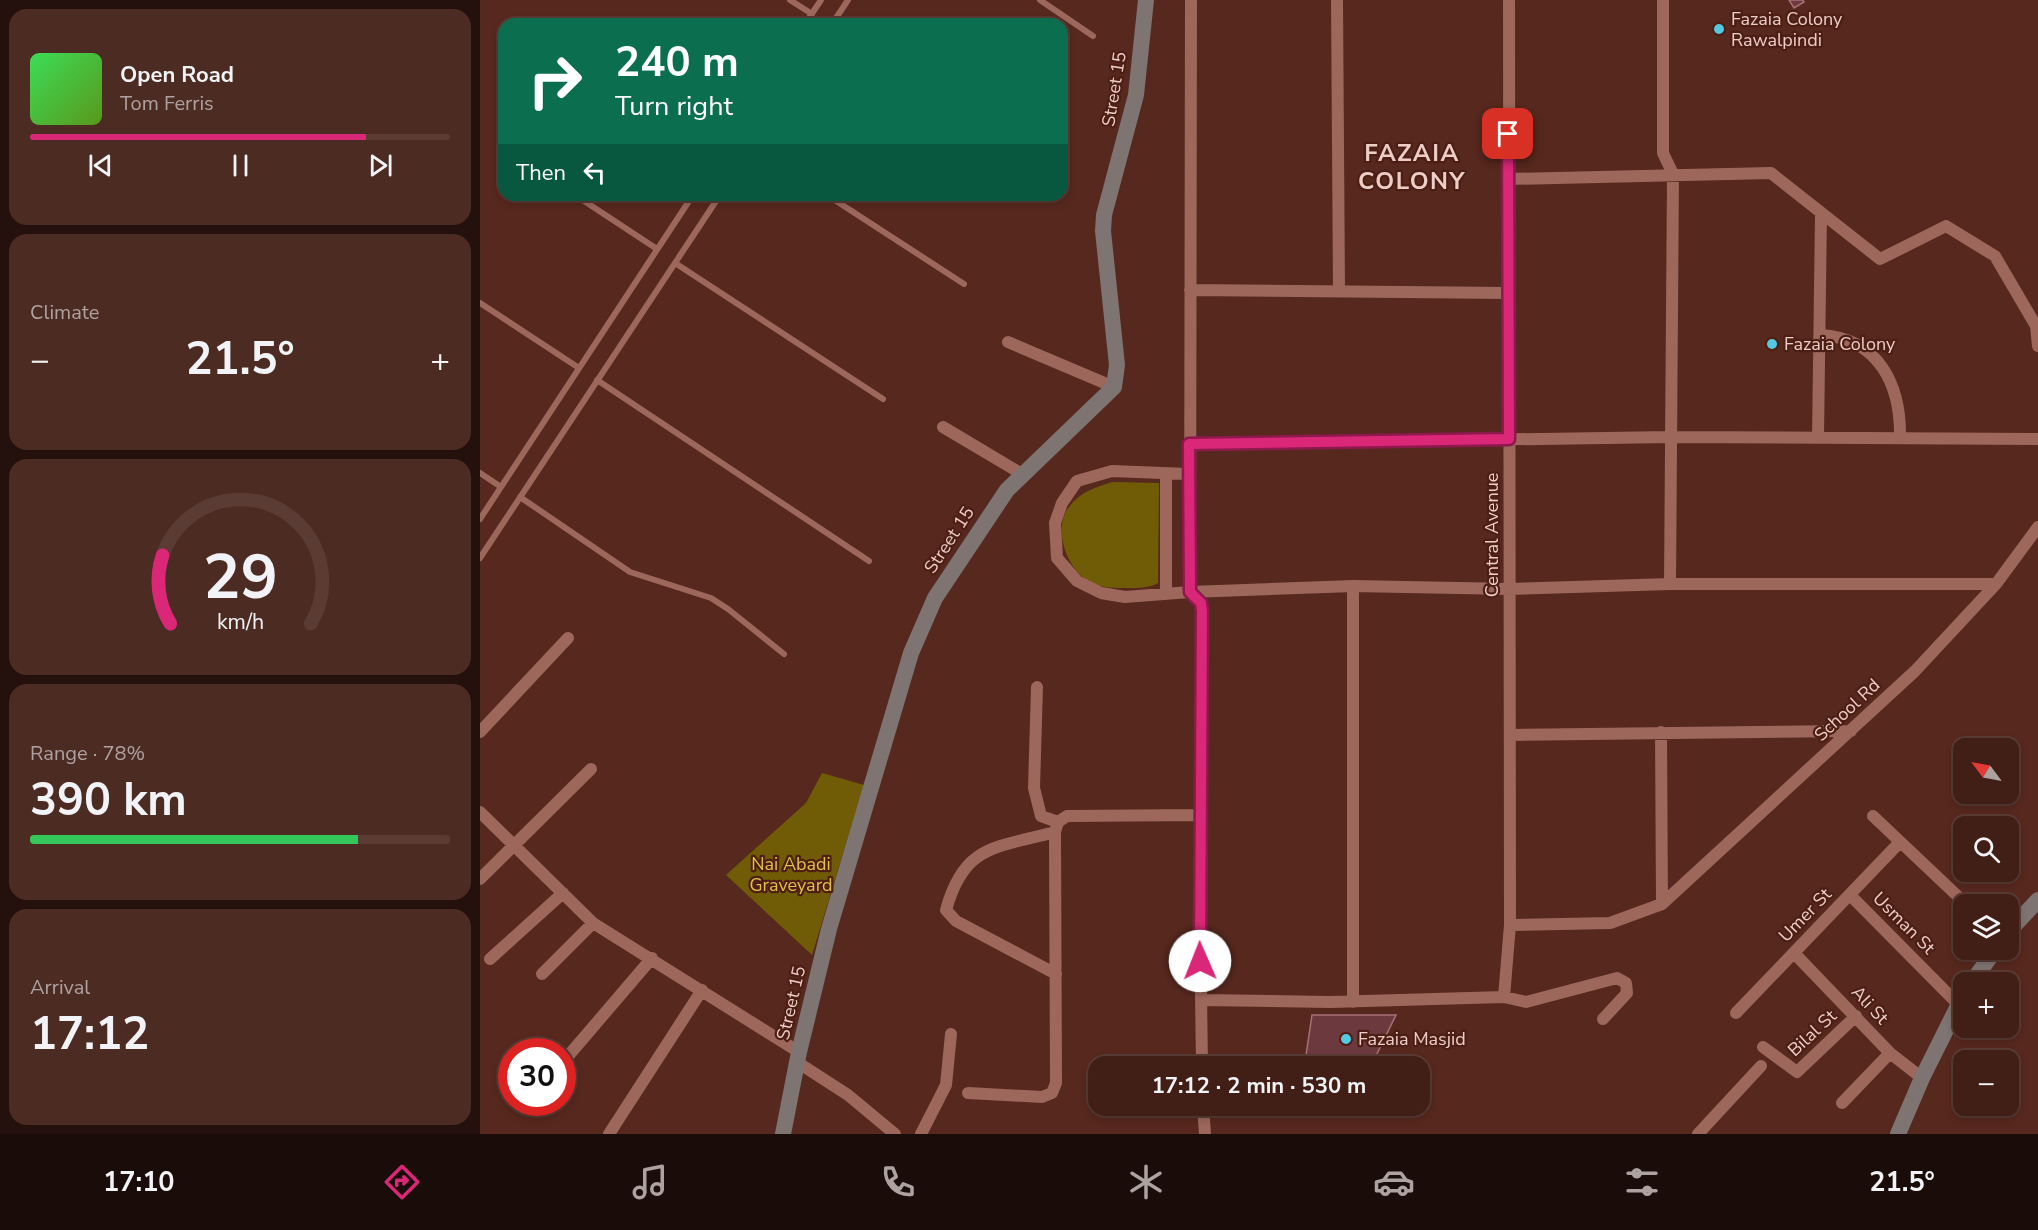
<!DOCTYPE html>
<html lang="en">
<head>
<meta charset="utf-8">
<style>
  :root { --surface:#411e16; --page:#4c2b23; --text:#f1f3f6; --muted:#aea2a1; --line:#5a3c35; --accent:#db2777 }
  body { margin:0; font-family:"Nunito Sans",sans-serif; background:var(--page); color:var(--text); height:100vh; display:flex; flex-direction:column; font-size:22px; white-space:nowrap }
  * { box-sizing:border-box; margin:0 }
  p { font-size:20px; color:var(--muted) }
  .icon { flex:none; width:33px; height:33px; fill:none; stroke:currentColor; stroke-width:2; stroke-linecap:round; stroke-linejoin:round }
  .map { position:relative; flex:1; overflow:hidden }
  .panel { display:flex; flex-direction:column; gap:9px; padding:9px; background:#24100c; width:480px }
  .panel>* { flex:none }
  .guide { position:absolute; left:18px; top:18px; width:570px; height:183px; border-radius:18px; box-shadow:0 3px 9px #0003,0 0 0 2px var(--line); background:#0b6e4f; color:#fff; overflow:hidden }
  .needle { width:39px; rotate:302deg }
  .controls { position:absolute; left:1473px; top:738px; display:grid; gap:12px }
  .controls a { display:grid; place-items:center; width:66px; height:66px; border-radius:12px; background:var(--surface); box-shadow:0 3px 9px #0003,0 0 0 2px var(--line); font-size:30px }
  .speed { position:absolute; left:18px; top:1038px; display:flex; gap:12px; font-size:30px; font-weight:700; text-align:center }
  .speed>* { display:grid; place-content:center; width:78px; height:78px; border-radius:50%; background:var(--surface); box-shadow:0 3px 9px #0003,0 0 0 2px var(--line); line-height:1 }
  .speed .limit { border:9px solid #d22; background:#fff; color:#111 }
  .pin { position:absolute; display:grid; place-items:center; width:51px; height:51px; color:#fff; margin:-26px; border-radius:12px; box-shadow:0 3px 9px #0006 }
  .me { position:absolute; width:66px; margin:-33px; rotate:359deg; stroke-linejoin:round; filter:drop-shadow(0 0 4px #0008) }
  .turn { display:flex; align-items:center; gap:21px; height:126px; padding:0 18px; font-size:27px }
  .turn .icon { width:78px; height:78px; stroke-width:2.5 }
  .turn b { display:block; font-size:42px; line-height:51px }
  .then { display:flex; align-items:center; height:57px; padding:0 18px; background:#0003; gap:12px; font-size:22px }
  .big { font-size:45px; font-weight:700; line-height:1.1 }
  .panel .widget { flex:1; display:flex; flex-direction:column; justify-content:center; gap:9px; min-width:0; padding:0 21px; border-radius:18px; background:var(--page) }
  .panel .dial { align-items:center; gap:0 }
  .dial svg { height:156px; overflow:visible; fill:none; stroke:var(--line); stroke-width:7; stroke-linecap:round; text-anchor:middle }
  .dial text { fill:var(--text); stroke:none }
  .song { display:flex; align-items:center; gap:18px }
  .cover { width:72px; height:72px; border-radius:9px; background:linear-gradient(135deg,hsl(130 70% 55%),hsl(90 70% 35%)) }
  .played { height:6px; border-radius:3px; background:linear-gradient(90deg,var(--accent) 80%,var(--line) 80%) }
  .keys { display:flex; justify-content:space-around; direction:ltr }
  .heat { display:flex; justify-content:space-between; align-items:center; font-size:33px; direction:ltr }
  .charge { height:9px; border-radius:4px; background:linear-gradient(90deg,#34c759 78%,var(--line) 0) }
  .trip { position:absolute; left:608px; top:1056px; width:342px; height:60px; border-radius:18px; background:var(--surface); box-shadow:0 3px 9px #0003,0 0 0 2px var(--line); font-weight:700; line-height:60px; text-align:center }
  .menu { display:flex; height:96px; justify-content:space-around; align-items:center; background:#1a0c09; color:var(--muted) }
  .menu .icon { width:42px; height:42px }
  .menu .on { color:var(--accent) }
  .menu b { font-size:27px; color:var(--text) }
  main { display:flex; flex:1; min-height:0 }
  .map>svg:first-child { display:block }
  .green { fill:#705c06 }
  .building { fill:#6c393f; stroke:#a97076; stroke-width:1.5 }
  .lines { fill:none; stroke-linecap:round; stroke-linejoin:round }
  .lane { stroke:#9d675b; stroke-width:6 }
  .street { stroke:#9d675b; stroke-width:12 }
  .secondary { stroke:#7e7471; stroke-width:16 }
  .route-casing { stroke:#8e194d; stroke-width:15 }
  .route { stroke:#db2777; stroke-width:10 }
  .poi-dot { fill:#56c9e1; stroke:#4c1e14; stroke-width:2 }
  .labels { text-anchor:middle; stroke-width:4.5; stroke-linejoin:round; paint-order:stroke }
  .poi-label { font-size:18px; fill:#edcec7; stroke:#4c1e14; text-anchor:start }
  .street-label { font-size:18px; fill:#edcec7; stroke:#4c1e14 }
  .park-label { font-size:18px; fill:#e1c04d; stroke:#4c1e14 }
  .district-label { font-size:24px; font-weight:bold; letter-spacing:1.5px; fill:#edcec7; stroke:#4c1e14 }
</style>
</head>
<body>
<main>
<section class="panel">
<div class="widget">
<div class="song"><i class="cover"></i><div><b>Open Road</b><p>Tom Ferris</p></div></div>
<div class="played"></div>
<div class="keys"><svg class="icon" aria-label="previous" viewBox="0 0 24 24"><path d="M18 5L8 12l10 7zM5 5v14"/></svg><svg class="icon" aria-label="pause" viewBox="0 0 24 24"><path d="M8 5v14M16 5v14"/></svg><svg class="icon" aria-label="next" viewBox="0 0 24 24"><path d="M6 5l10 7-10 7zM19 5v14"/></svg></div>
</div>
<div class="widget"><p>Climate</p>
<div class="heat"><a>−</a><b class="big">21.5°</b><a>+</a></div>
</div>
<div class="widget dial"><svg viewBox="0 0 100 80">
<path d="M14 69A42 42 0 1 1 86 69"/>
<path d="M14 69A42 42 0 0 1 10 34" stroke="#db2777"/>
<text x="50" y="56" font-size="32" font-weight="700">29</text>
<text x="50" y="72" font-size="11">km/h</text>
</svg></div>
<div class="widget"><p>Range · 78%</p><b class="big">390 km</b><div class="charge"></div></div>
<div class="widget"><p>Arrival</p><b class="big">17:12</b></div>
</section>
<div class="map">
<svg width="1558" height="1134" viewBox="0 0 1558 1134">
  <rect width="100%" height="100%" fill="#57281e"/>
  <path class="green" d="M 632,482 L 679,483 L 678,583 C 669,588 658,588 647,588 C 636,588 621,588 611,583 C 587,571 572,529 589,507 C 600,492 616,487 632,482 Z
    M 342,773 L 384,785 L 332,955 L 246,875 L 326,803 Z"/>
  <path class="building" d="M 1309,0 L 1323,0 L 1324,2 L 1314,8 Z
    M 832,1015 L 916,1015 L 891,1066 L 835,1066 L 825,1062 Z"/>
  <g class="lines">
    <path class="lane" d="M 310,0 L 332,14
      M 560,0 L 613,36
      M 325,24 L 341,0
      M 352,24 L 368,0
      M 95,195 L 177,249
      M 347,195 L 484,284
      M 195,263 L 403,399
      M 0,303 L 99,368
      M 117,380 L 389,561
      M 0,473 L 21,487
      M 40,497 L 150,572 L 231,598 L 248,609 L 304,654
      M 0,519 L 213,195
      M 0,558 L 240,195"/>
    <path class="street" d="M 711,0 L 710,592 L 721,603 L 722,611 L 720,922 L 722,1066
      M 857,0 L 859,291
      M 1183,0 L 1183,153 L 1193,174 L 1190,584
      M 1028,179 L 1291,173 L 1400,259 L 1466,226 L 1515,256 L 1556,326 L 1558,346
      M 710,290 L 1028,293
      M 1340,335 C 1399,338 1421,385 1420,438
      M 528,342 L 634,387
      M 463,427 L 542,474
      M 1338,438 L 1341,213
      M 709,444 L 1191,437 L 1558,439
      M 708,474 L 632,471 L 597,481 L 582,503 L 575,523 L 577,558 L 597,581 L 621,593 L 645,597 L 710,592 L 873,586 L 1030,589 L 1190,584 L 1516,584
      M 686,594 L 686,475
      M 557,687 L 554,788 L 561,816 L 578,822
      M 0,732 L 88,638
      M 1181,732 L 1182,904
      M 1030,735 L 1371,731
      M 0,812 L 113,923 L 319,1052
      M 1393,816 L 1486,904
      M 575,832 C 516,848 484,844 466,910 L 476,921 L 576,974
      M 0,879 L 111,769
      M 1370,895 L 1477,1003
      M 1030,925 L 1130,923 L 1182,904 L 1435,671 L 1516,584 L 1558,527
      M 1314,953 L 1410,1053 L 1442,1078
      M 10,959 L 83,893
      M 62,974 L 113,923
      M 1024,997 L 1030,925 L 1029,0
      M 721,1000 L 850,1002 L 1024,997 L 1046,1002 L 1137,978 L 1146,983 L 1147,993 L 1123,1019
      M 873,1002 L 873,586
      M 1256,1013 L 1420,842
      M 1283,1047 L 1317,1072 L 1376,1016
      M 89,1055 L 172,958
      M 317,1062 L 368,1095 L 415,1134
      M 488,1093 L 562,1097 L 572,1093 L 576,1083 L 575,832 L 578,822 L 587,816 L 720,815
      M 1362,1103 L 1410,1053
      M 723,1106 L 725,1134
      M 129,1134 L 222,990
      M 441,1134 L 466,1085 L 471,1034
      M 1218,1134 L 1281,1066"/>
    <path class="secondary" d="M 1528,932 L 1558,900
      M 1492,982 L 1515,950
      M 303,1134 L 319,1052 L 349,929 L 431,653 L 455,598 L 527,490 L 634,387 L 637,365 L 623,231 L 624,215 L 656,95 L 666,0
      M 1418,1134 L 1442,1078 L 1484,994"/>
  </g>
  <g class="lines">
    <defs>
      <path id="route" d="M 720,961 L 722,611 L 721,603 L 710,592 L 709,444 L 1029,439 L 1028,134"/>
    </defs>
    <use href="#route" class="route-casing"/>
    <use href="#route" class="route"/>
  </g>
  <g class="poi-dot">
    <circle cx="1239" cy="29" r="6"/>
    <circle cx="1292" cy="344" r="6"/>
    <circle cx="866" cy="1039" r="6"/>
  </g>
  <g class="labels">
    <g class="poi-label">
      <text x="1251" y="25">Fazaia Colony<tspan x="1251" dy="21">Rawalpindi</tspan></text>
      <text x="1304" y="350">Fazaia Colony</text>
      <text x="878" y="1045">Fazaia Masjid</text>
    </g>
    <g class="street-label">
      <text transform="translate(634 89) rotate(-81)" y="6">Street 15</text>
      <text transform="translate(1012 535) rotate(-90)" y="6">Central Avenue</text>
      <text transform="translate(469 540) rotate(-57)" y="6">Street 15</text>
      <text transform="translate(1367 710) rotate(-43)" y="6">School Rd</text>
      <text transform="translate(1325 915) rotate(-46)" y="6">Umer St</text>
      <text transform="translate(1424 923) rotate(45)" y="6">Usman St</text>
      <text transform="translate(311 1003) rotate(-77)" y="6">Street 15</text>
      <text transform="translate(1390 1005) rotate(47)" y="6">Ali St</text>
      <text transform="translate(1332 1033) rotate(-43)" y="6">Bilal St</text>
    </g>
    <g class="park-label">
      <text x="311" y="870">Nai Abadi<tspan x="311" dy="21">Graveyard</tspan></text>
    </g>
    <g class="district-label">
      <text x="932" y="161">FAZAIA<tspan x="932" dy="28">COLONY</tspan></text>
    </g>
  </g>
</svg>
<div class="controls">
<a><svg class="needle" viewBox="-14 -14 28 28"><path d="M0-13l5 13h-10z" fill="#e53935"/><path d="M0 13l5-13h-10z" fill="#aea2a1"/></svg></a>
<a><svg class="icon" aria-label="search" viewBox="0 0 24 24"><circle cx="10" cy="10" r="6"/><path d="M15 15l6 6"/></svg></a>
<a><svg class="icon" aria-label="layers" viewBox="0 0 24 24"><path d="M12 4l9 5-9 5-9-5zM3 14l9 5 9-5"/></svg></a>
<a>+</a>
<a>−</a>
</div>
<div class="speed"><div class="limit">30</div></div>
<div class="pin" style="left:1028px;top:134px;background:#d93025"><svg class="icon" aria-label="arrive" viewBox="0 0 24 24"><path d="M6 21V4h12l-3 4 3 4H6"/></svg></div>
<svg class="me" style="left:720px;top:961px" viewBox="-20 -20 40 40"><circle r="19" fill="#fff"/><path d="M0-13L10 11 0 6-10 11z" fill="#db2777"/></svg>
<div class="trip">17:12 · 2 min · 530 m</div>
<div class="guide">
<div class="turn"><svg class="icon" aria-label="right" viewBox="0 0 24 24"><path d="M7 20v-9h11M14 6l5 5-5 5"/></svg><div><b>240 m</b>Turn right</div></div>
<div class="then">Then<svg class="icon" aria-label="left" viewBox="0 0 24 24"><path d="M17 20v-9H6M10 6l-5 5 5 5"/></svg></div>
</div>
</div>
</main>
<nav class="menu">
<b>17:10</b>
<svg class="icon on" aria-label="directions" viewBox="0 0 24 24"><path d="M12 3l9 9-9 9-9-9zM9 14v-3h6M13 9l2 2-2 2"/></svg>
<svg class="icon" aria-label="music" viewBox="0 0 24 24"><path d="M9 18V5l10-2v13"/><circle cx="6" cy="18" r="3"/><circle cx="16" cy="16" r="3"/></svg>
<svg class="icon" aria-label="phone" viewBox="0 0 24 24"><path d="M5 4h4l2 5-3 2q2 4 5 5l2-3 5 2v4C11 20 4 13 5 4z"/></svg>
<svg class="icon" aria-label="climate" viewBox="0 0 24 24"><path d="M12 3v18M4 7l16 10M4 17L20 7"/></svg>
<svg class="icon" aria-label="car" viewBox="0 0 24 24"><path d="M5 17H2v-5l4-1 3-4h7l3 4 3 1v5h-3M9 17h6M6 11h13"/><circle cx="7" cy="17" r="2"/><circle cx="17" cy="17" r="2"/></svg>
<svg class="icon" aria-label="filters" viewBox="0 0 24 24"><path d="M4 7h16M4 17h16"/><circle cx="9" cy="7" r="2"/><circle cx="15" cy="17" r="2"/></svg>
<b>21.5°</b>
</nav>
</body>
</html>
